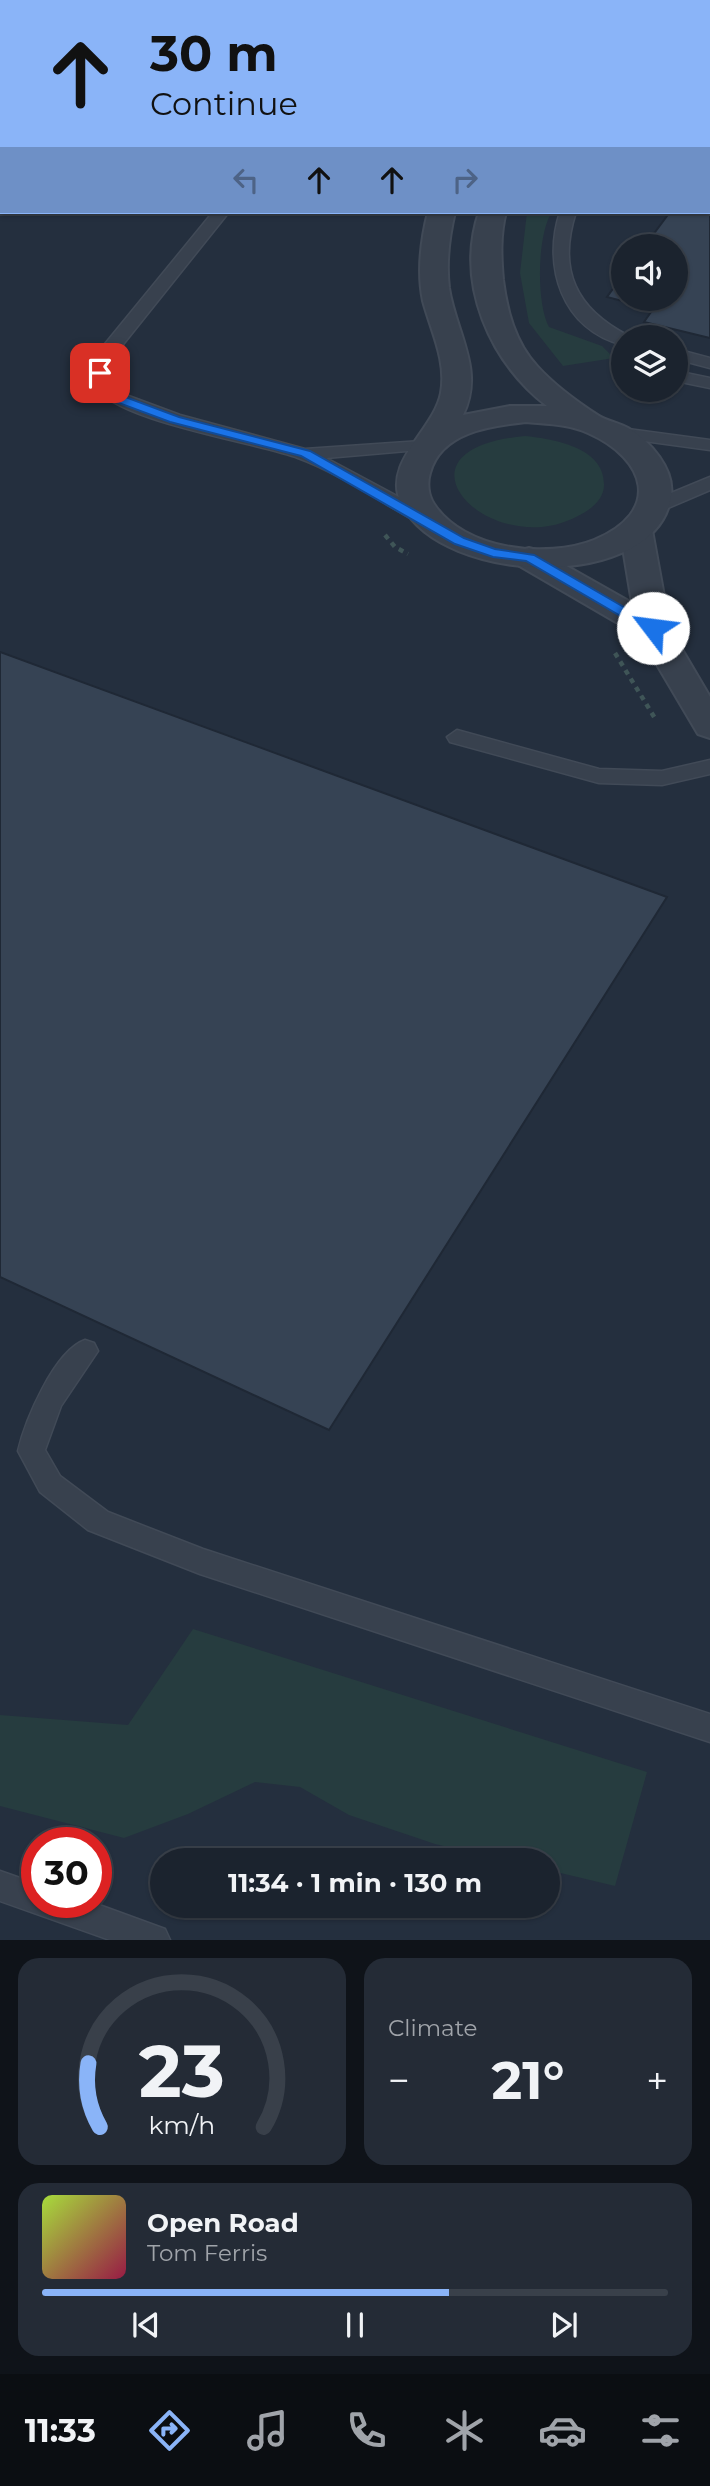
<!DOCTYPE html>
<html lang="en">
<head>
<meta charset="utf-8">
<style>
  :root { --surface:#1b232e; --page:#242b36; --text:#f1f3f6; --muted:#a0a4aa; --line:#39404a; --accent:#8ab4f8 }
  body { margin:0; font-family:Montserrat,sans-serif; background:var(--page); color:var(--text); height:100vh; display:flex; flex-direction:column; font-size:26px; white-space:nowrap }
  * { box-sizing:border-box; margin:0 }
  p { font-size:23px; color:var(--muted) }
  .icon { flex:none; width:38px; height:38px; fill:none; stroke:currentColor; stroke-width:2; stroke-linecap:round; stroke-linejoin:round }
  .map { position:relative; height:1940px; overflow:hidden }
  .sheet { display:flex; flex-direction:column; gap:18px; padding:18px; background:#0f1319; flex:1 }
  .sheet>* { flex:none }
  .hud { position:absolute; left:0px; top:0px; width:710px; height:214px; box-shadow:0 2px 5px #0004,0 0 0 2px var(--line); background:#8ab4f8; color:#111; overflow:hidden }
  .controls { position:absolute; left:611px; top:234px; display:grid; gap:14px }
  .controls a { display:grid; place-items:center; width:77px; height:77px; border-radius:50%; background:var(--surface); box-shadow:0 2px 5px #0004,0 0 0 2px var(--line); font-size:35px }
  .speed { position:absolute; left:21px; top:1827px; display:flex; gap:14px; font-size:35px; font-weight:700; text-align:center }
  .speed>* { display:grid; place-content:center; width:91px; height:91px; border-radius:50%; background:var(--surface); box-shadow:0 2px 5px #0004,0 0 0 2px var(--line); line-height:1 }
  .speed .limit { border:10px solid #d22; background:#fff; color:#111 }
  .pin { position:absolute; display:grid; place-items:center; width:60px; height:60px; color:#fff; margin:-30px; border-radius:14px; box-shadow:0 4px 10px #0006 }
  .me { position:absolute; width:77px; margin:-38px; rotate:300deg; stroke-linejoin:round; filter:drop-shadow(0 0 5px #0008) }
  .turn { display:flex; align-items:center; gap:24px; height:147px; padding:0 35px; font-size:32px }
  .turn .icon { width:91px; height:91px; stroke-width:2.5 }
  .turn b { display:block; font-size:49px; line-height:60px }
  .lanes { display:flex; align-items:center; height:66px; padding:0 35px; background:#0003; justify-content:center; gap:35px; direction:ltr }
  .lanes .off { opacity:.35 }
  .big { font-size:52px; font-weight:700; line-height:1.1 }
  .sheet .widget { flex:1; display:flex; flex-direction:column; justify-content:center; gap:10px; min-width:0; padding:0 24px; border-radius:21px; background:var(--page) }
  .sheet .dial { align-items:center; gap:0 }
  .dial svg { height:182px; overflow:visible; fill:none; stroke:var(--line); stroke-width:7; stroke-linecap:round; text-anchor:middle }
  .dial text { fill:var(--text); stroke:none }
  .song { display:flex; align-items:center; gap:21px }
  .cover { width:84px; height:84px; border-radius:10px; background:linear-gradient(135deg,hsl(80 70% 55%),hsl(340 70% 35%)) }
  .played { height:7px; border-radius:4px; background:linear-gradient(90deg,var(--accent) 65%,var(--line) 65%) }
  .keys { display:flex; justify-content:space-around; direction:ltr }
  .heat { display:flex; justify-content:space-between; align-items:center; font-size:38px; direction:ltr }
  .sheet .tiles { flex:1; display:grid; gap:18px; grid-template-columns:1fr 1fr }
  .widget:last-child { grid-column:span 2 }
  .trip { position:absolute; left:150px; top:1848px; width:410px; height:70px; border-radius:35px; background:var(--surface); box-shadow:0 2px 5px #0004,0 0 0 2px var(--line); font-weight:700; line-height:70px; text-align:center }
  .menu { display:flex; height:112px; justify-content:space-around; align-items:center; background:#0b0e12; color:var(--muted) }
  .menu .icon { width:49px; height:49px }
  .menu .active { color:var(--accent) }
  .menu b { font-size:32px; color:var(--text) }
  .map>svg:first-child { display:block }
  .green { fill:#263c3f }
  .building { fill:#364354; stroke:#1f2835; stroke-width:2 }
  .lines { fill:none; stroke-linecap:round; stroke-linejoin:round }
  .service-casing { stroke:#414a57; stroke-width:3 }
  .minor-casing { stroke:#414a57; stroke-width:4 }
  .tertiary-casing { stroke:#414a57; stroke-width:4 }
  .path { stroke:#3f5557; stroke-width:4.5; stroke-dasharray:5 5; stroke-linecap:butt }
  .service { fill:#38414e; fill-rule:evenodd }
  .minor { fill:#38414e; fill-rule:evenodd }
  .tertiary { fill:#38414e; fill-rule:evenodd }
  .route { fill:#1a73e8; stroke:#114b97; stroke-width:2 }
</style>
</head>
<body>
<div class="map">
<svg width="710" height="1940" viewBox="0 0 710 1940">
  <rect width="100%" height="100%" fill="#242f3e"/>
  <path class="green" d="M 527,212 L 552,212 C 537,234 536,303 549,327 L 602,346 L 614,358 L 563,366 L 529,323 L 520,273 Z
    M 525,436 C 553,439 605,447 604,485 C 604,500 590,510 578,516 C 491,563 379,449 525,436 Z
    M 193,1629 L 647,1772 L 615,1886 L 548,1870 L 548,1860 L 504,1860 L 435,1844 L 349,1815 L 300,1787 L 255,1782 L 188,1814 L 124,1838 L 0,1806 L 0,1715 L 128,1725 Z"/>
  <path class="building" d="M 670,212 L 710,212 L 710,338 L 644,322 L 653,309 L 607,297 L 623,275 L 623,299 L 676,299 L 676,247 L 644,247 Z
    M 0,652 L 667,897 L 329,1430 L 0,1277 Z"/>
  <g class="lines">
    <defs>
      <path id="service" d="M 0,16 L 2,16 L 2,24 L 0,24 Z
        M 709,138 L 710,138 L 710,148 L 709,148 Z
        M 213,212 L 229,212 L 117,352 L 110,364 L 111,381 L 126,395 L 180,415 L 305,449 L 436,440 L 439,444 L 430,449 L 326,458 L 438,518 L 440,522 L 438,526 L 424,526 C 386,505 337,472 298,458 C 256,442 115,422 94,385 C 88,373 95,360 100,350 Z
        M 560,212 L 576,212 C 557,270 576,309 629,336 L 623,338 L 623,345 C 562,330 542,266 560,212 Z
        M 676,349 L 710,358 L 710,368 L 676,359 Z
        M 676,371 L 710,378 L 710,388 L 676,381 Z
        M 613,427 L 710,440 L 710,450 L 607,436 L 604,432 Z
        M 710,477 L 710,490 L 661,511 L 647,511 L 645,507 L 647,503 Z
        M 457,730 L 599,769 L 662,771 L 710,760 L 710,774 L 662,785 L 599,783 L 450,742 L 447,737 Z
        M 85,1340 L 94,1343 L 98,1351 L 61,1406 L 45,1450 L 60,1476 L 108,1512 L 203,1549 L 710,1714 L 710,1742 L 200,1574 L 88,1530 L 40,1492 L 18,1451 C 25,1421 54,1351 85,1340 Z
        M 0,1871 L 37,1884 L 37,1902 L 91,1902 L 165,1929 L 170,1940 L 110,1940 L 0,1901 Z"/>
      <path id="minor" d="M 636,520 L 647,523 L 652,530 L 670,629 L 710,697 L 710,738 L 698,734 L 640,636 L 518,565 L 513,558 L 518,551 L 529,548 L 540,551 L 632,603 L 620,530 L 625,523 Z"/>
      <path id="tertiary" d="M 616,0 L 640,0 L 640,2 L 616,2 Z
        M 709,46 L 710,46 L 710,60 L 709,60 Z
        M 428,212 L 455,212 C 449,237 446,263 449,288 C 456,333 485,370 463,415 L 510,406 L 547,406 C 490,362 455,284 479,212 L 506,212 C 500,234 501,257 503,280 C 507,311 515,342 537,366 C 554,385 579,403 599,416 C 607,421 619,423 628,428 C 650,441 675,469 671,496 C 658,592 441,587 401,503 C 382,462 434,430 441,393 C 447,361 431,331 423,301 C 417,272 421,240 428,212 ZM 526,422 C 547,424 569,424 588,433 C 647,459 662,512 594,540 C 546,559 464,550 434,504 C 428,495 427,483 430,473 C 441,432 490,426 526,422 Z"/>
    </defs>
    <use href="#service" class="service-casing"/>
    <use href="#minor" class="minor-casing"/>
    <use href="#tertiary" class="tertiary-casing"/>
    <path class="path" d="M 385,535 L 395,547 L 408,554
      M 615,653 L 656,720"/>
    <use href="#service" class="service"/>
    <use href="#minor" class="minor"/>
    <use href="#tertiary" class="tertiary"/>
  </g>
  <path class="route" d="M 95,370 L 104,370 L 108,382 L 125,397 L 179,417 L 310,451 L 464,538 L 495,549 L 534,555 L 660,628 L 653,633 L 648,632 L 526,561 L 493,557 L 455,544 L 301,456 L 170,422 L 116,402 L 96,383 Z"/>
</svg>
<div class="controls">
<a><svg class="icon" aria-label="sound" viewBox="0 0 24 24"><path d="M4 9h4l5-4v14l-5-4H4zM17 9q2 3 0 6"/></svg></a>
<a><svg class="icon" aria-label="layers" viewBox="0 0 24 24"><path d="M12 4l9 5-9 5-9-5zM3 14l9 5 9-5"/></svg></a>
</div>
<div class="speed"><div class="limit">30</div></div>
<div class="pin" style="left:100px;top:373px;background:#d93025"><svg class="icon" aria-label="arrive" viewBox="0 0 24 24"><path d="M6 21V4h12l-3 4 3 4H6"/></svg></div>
<svg class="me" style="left:653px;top:628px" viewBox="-20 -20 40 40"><circle r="19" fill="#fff"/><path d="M0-13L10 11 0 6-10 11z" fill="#1a73e8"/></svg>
<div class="trip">11:34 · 1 min · 130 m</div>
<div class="hud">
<div class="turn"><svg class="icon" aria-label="ahead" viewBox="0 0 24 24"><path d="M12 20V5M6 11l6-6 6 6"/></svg><div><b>30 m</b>Continue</div></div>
<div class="lanes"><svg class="icon off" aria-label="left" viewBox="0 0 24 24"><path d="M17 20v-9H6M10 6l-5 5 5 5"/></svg><svg class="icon" aria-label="ahead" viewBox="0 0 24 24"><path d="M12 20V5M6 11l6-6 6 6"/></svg><svg class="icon" aria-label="ahead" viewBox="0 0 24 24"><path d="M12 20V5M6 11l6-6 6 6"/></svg><svg class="icon off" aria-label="right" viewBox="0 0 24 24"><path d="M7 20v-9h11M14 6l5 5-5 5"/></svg></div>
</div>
</div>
<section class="sheet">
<div class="tiles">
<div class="widget dial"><svg viewBox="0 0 100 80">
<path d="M14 69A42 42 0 1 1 86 69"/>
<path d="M14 69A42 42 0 0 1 9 41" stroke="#8ab4f8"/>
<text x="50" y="56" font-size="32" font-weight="700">23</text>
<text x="50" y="72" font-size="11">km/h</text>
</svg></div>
<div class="widget"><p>Climate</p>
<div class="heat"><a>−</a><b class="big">21°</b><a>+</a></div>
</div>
<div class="widget">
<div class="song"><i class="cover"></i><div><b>Open Road</b><p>Tom Ferris</p></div></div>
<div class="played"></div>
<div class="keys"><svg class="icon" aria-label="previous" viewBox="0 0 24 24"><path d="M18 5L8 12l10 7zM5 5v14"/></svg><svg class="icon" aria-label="pause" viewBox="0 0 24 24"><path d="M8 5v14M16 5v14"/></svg><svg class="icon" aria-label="next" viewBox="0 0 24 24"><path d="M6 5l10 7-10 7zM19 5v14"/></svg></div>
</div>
</div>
</section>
<nav class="menu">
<b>11:33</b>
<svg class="icon active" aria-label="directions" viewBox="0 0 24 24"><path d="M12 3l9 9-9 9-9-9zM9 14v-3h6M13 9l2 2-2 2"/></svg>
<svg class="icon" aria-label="music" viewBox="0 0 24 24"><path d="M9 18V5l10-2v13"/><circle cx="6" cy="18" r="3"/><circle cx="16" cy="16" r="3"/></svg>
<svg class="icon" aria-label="phone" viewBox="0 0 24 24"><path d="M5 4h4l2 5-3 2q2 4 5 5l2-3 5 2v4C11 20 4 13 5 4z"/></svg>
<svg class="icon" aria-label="climate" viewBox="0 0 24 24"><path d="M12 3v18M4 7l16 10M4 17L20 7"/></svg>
<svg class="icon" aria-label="car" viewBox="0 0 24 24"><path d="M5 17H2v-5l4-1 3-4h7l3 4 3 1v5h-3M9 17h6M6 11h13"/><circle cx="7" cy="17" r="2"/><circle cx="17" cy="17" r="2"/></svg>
<svg class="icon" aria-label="filters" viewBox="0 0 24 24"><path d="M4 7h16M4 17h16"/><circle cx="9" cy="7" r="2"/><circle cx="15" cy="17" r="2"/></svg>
</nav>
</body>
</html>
